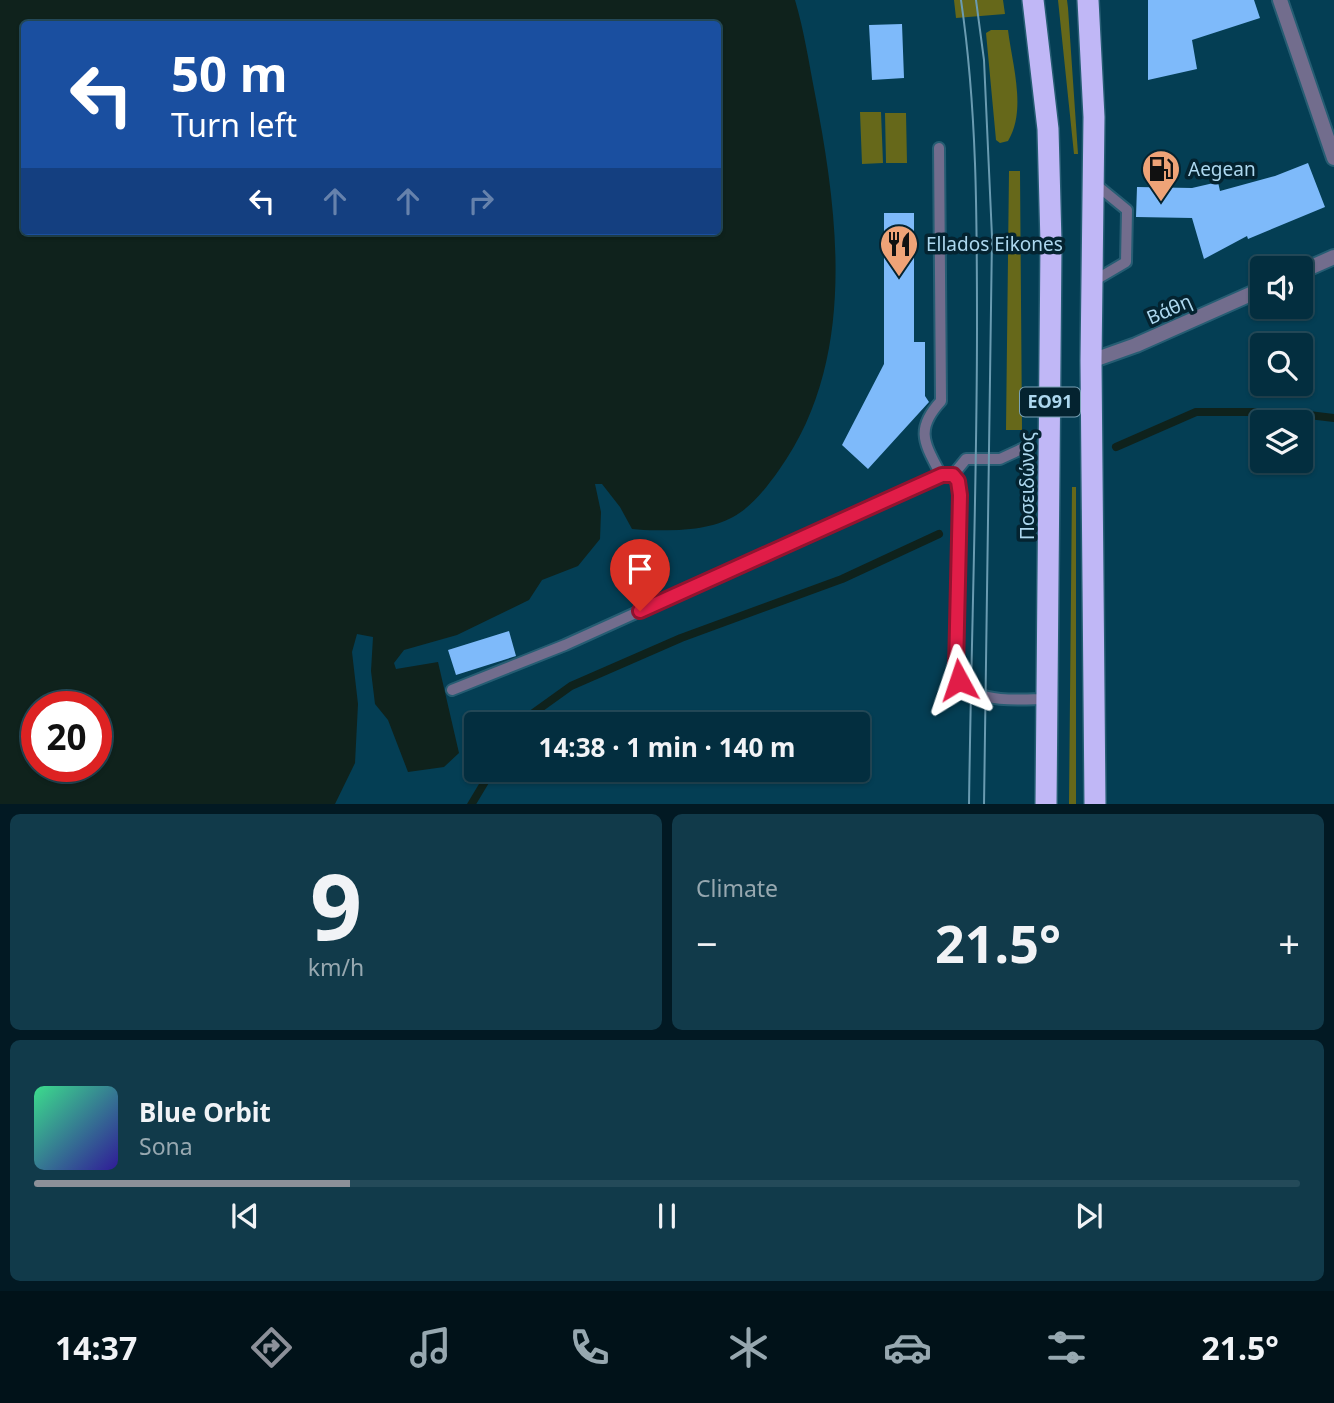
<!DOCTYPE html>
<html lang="en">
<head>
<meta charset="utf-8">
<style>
  :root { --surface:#032e3f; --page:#113a4a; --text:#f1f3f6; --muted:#97a8b0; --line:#244a59; --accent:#8c9099 }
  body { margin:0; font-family:"Noto Sans",sans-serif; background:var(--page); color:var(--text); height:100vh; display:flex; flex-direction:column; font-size:26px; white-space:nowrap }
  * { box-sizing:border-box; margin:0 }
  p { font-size:23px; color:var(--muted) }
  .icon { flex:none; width:38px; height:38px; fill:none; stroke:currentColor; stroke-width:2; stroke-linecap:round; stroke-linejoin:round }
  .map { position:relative; height:804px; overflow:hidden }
  .details { display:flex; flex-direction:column; gap:10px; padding:10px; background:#021923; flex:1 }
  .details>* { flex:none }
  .hud { position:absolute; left:21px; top:21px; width:700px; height:214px; border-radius:7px; box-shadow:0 2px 5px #0004,0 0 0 2px var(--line); background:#1a4fa0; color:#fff; overflow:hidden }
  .controls { position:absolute; left:1250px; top:256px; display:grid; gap:14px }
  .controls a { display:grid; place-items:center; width:63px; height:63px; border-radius:7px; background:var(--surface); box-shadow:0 2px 5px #0004,0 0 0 2px var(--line); font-size:35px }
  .speed { position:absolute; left:21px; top:691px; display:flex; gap:14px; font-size:35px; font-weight:700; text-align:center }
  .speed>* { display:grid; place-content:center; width:91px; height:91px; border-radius:50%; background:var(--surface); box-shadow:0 2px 5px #0004,0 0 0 2px var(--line); line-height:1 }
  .speed .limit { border:10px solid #d22; background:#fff; color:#111 }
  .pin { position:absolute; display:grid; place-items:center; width:60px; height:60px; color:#fff; margin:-72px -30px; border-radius:50% 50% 50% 0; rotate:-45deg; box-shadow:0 0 7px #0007 }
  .pin .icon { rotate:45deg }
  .me { position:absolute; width:77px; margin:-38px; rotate:355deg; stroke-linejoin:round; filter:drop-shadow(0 0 5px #0008) }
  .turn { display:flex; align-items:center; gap:24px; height:147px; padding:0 35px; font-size:32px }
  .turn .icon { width:91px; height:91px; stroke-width:2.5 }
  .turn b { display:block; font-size:49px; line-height:60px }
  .lanes { display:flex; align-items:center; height:66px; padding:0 35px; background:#0003; justify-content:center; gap:35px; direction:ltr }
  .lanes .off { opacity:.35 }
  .big { font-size:52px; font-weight:700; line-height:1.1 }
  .details .card { flex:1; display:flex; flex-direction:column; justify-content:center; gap:10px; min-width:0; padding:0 24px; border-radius:10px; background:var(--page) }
  .details .dial { align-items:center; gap:0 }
  .dial b { font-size:91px; line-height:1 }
  .song { display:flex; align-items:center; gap:21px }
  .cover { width:84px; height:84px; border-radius:10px; background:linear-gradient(135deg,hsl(150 70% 55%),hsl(250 70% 35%)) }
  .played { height:7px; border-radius:4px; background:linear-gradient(90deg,var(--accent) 25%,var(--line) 25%) }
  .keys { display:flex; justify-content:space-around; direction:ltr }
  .heat { display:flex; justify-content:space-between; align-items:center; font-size:38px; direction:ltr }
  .details .tiles { flex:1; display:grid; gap:10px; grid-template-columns:1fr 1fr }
  .card:last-child { grid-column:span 2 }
  .trip { position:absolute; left:464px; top:712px; width:406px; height:70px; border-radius:7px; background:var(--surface); box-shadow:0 2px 5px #0004,0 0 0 2px var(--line); font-weight:700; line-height:70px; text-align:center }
  .menu { display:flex; height:112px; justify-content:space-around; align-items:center; background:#011219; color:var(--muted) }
  .menu .icon { width:49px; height:49px }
  .menu .selected { color:var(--accent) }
  .menu b { font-size:32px; color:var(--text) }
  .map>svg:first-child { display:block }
  .green { fill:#66681a }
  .water { fill:#0f221c; fill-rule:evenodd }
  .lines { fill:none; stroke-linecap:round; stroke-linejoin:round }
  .stream { stroke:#0f221c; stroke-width:8 }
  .building { fill:#7ebafa }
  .lane-casing { stroke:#265d73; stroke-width:14 }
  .street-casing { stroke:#265d73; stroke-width:18 }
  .highway-casing { stroke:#265d73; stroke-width:24 }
  .lane { stroke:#726d8d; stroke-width:10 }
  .street { stroke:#726d8d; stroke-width:14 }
  .highway { stroke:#c0b7f6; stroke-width:21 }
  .tram { stroke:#6a9bb1; stroke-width:2 }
  .route-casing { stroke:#92132f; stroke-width:18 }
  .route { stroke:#e11d48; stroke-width:12 }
  .labels { text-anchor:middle; stroke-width:7; stroke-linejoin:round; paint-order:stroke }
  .shield { fill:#042330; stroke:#7aa2b6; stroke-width:2 }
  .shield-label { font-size:18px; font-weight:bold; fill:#add8ef }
  .poi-label { font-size:19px; fill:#add8ef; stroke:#042330; text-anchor:start }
  .street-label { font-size:19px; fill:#add8ef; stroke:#042330 }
</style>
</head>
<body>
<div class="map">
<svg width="1334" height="805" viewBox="0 0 1334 805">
  <rect width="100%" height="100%" fill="#043e54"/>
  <path class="green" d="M 954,0 L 1003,0 L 1005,14 L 956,18 Z
    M 1058,0 L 1067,0 L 1068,8 L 1078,154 L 1074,154 Z
    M 991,30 L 1008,30 C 1012,64 1027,110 1008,141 L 1000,143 L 996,140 L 986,33 Z
    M 860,112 L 881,112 L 883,163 L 862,164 Z
    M 885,113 L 906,113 L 907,163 L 886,163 Z
    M 1009,171 L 1020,171 L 1022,430 L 1006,430 Z
    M 1072,487 L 1076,487 L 1076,805 L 1069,804 Z"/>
  <path class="water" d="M 0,0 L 795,0 C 804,30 809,63 815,94 C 839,218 857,361 779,470 C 750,511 731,527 679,530 C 663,530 648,531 632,529 L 620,507 L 602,484 L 595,484 L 601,512 L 600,539 L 578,566 L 542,580 L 529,600 L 457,635 L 404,650 L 394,663 L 396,669 L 438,662 L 459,753 L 444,767 L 408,772 L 388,720 L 375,704 L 371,671 L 373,637 L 357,634 L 352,652 L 358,704 L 355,763 L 335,804 L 0,804 ZM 24,24 L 718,24 L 718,231 L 24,231 ZM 37,707 L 96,707 L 96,766 L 37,766 Z"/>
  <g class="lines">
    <path class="stream" d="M 1116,447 L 1196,412 L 1284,412 L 1334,418
      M 518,724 L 571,686 L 681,638 L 842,579 L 939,534
      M 471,805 L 492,770"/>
  </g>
  <path class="building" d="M 1148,0 L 1254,0 L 1260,18 L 1192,40 L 1197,69 L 1148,80 Z
    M 902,24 L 904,78 L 872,80 L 869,25 Z
    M 1308,163 L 1325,207 L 1248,239 L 1247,236 L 1204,259 L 1192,218 L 1136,217 L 1137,187 L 1192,188 L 1218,182 L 1220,191 L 1275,176 Z
    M 884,213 L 914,213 L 914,342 L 925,342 L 925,396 L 929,402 L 868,469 L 842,445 L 884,364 Z
    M 509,631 L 516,656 L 456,675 L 448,650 Z"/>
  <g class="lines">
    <defs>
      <path id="lane" d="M 939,148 L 941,401 C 914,430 925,444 941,475
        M 1092,282 L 1126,262 L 1127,210 L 1094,183
        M 953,475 L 966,459 L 1000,459 L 1028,446
        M 452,690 L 565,645 L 941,475 L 953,475 L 958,481 L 960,495 L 956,669 C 968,707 1016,699 1049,699"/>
      <path id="street" d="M 1280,0 L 1334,158
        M 1300,272 L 1334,257
        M 1091,361 L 1136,345 L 1262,289"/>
      <path id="highway" d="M 1033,0 L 1048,129 L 1051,243 L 1046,805
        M 1088,0 L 1094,117 L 1091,361 L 1095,805"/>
    </defs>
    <use href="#lane" class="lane-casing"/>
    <use href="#street" class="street-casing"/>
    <use href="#highway" class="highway-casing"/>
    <use href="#lane" class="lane"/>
    <use href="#street" class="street"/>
    <use href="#highway" class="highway"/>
    <path class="tram" d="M 961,0 C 977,109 977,218 977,328 C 977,487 971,646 969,805
      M 976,0 L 984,60 L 992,237 L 984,805"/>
  </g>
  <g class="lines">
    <defs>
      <path id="route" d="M 640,611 L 942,475 L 953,475 L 958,481 L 960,495 L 956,669 L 959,680"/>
    </defs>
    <use href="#route" class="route-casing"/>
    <use href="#route" class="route"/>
  </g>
  <defs>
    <symbol id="fuel-pin" viewBox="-11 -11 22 30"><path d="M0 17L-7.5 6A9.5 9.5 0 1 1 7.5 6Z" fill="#efa377" stroke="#042330"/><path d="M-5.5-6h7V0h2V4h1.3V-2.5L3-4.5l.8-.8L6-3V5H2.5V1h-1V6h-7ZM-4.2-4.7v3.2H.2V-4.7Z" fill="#111"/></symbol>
    <symbol id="restaurant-pin" viewBox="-11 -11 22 30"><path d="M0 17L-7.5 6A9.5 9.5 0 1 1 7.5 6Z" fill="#efa377" stroke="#042330"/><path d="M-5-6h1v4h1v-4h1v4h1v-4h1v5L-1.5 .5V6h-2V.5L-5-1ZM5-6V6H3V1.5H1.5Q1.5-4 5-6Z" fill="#111"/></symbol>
  </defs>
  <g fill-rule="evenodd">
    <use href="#fuel-pin" x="1139" y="147" width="44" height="60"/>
    <use href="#restaurant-pin" x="877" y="222" width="44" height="60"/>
  </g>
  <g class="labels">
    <rect class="shield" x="1020" y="387.5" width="60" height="29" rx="5"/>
    <g class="shield-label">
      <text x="1050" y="408">ΕΟ91</text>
    </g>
    <g class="poi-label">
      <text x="1188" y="176">Aegean</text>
      <text x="926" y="251">Ellados Eikones</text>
    </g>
    <g class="street-label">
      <text transform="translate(1169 309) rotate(-24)" y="7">Βάθη</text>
      <text transform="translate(1027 486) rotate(-90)" y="7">Ποσειδώνος</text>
    </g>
  </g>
</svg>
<div class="controls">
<a><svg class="icon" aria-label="sound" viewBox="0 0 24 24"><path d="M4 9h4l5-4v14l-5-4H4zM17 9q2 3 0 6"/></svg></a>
<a><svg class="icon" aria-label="search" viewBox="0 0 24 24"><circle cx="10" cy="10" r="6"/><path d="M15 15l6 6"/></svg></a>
<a><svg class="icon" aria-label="layers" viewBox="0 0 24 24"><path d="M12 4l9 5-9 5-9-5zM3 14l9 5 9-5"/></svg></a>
</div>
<div class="speed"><div class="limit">20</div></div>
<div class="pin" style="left:640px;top:611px;background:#d93025"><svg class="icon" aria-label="arrive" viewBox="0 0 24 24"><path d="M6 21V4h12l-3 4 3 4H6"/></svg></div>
<svg class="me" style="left:959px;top:680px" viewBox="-20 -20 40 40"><path d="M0-17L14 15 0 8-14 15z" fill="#e11d48" stroke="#fff" stroke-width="4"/></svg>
<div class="trip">14:38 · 1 min · 140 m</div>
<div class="hud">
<div class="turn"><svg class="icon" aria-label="left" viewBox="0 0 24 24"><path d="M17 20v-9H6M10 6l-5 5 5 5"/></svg><div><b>50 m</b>Turn left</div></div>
<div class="lanes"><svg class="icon" aria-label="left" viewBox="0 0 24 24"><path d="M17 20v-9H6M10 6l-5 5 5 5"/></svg><svg class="icon off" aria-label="ahead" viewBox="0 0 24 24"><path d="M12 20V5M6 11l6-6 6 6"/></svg><svg class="icon off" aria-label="ahead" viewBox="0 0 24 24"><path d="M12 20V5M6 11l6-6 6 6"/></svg><svg class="icon off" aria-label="right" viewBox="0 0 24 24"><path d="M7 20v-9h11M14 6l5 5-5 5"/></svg></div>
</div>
</div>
<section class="details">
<div class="tiles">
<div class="card dial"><b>9</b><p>km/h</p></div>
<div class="card"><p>Climate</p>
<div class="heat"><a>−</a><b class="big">21.5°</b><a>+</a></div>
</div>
<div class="card">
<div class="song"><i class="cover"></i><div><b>Blue Orbit</b><p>Sona</p></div></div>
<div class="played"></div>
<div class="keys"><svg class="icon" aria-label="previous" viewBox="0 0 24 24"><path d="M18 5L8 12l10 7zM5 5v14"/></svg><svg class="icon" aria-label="pause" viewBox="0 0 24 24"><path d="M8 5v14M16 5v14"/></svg><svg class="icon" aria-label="next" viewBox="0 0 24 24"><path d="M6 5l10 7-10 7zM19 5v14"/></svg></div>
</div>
</div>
</section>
<nav class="menu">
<b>14:37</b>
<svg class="icon selected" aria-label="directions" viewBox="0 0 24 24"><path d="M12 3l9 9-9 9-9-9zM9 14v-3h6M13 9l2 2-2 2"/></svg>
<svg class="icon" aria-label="music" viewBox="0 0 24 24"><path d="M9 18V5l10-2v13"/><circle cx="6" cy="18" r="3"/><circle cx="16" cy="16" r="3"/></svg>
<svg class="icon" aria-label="phone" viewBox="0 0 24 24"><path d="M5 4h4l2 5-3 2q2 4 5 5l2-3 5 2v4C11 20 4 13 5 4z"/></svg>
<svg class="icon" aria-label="climate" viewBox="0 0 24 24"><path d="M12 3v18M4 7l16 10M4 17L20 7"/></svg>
<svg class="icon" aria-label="car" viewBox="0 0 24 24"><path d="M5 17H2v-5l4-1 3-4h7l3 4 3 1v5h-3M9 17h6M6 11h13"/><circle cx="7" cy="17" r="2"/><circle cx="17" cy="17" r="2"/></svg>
<svg class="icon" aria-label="filters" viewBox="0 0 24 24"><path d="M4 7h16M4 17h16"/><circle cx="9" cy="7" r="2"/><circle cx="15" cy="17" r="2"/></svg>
<b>21.5°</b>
</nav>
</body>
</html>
